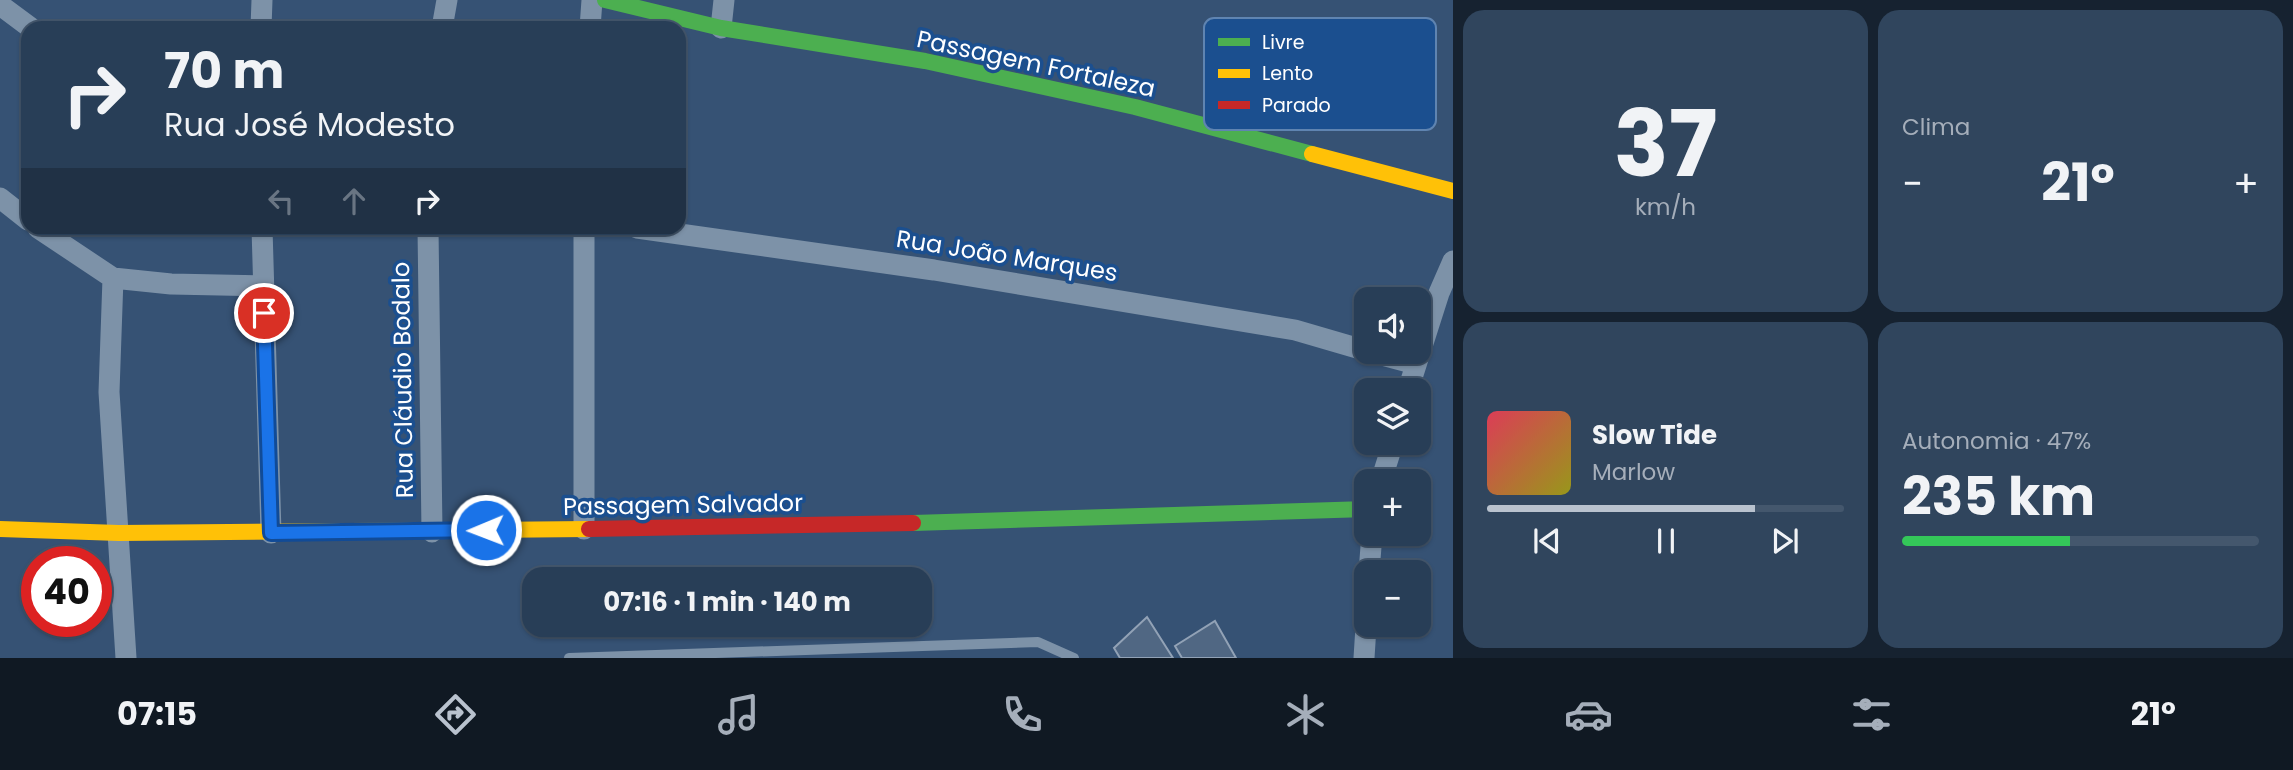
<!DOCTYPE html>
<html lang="pt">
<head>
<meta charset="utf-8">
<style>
  :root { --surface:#283e57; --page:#30455d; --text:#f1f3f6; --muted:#a5aeba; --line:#44576d; --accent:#b9c2ce }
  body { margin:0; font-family:Poppins,sans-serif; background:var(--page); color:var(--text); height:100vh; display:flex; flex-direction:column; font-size:26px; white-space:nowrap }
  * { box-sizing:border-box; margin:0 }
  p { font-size:23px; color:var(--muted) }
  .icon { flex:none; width:38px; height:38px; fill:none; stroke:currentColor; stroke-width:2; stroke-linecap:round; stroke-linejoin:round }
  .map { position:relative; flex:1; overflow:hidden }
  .drawer { display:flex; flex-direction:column; gap:10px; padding:10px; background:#162230; width:840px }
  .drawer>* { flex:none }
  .guide { position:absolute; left:21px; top:21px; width:665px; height:214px; border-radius:21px; box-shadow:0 2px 5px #0004,0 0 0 2px var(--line); background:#283e57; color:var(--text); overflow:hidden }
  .fabs { position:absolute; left:1354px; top:287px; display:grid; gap:14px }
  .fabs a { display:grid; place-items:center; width:77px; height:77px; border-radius:14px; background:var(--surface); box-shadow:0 2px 5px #0004,0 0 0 2px var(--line); font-size:35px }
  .speed { position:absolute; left:21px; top:546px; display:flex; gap:14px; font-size:35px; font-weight:700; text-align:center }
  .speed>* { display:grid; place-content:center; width:91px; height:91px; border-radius:50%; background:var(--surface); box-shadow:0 2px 5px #0004,0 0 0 2px var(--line); line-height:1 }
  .speed .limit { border:10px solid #d22; background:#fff; color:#111 }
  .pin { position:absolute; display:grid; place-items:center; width:60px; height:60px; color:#fff; margin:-30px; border:4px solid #fff; border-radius:50%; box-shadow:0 2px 7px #0007 }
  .me { position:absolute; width:77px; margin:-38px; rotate:269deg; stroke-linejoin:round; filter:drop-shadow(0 0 5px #0008) }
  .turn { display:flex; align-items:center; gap:24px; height:147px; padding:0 28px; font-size:32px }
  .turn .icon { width:91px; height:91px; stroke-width:2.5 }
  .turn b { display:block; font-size:49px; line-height:60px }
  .lanes { display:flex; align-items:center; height:66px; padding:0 28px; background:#0003; justify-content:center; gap:35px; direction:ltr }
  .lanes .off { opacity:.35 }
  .big { font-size:52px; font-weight:700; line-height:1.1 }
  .drawer .tile { flex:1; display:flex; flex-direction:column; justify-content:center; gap:10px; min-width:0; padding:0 24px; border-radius:21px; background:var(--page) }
  .drawer .dial { align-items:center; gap:0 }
  .dial b { font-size:91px; line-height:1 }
  .song { display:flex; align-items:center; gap:21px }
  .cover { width:84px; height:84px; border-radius:10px; background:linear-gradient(135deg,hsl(350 70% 55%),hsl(60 70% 35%)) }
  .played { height:7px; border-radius:4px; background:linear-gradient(90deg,var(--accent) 75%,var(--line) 75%) }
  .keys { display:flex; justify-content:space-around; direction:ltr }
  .heat { display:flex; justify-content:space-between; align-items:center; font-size:38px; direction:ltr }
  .charge { height:10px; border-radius:5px; background:linear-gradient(90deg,#34c759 47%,var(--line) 0) }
  .drawer .tiles { flex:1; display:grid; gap:10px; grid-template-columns:repeat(2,1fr) }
  .trip { position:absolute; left:522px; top:567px; width:410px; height:70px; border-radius:21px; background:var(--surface); box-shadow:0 2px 5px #0004,0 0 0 2px var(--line); font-weight:700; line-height:70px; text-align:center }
  .menu { display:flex; height:112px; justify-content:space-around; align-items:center; background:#101923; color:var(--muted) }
  .menu .icon { width:49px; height:49px }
  .menu .current { color:var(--accent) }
  .menu b { font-size:32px; color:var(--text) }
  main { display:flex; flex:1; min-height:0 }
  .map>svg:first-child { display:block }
  .building { fill:#506783; stroke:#92a2b6; stroke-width:2 }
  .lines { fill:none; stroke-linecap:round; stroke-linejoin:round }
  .lane { stroke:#7d92a8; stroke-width:10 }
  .street { stroke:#7d92a8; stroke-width:21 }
  .fast { stroke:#4caf50; stroke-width:16 }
  .slow { stroke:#ffc107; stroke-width:16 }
  .jam { stroke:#c62828; stroke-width:16 }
  .route-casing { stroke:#114b97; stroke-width:18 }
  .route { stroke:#1a73e8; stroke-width:12 }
  .labels { text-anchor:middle; stroke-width:7; stroke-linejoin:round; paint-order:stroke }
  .street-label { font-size:24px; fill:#fff; stroke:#1b4f8f }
  .key { fill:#1b4f8f; stroke:#5f84b1; stroke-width:2 }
  .key-label { font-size:19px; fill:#fff }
</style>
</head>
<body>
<main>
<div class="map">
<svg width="1453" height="658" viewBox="0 0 1453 658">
  <rect width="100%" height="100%" fill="#365274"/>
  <path class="building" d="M 1147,617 L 1173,658 L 1120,658 L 1114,648 Z
    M 1215,621 L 1236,658 L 1182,658 L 1175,646 Z"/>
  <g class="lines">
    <path class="lane" d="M 569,658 L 1038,642 L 1074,658"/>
    <path class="street" d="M 0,5 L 31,28
      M 261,28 L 262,0
      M 442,28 L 447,0
      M 590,28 L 592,0
      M 721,28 L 724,0
      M 0,198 L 28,220
      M 38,228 L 113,278 L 171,284 L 263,286
      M 262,228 L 271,533
      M 428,228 L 432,532
      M 637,228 L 934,270 L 1295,330 L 1367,351
      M 113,278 L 109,392 L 126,658
      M 1371,352 L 1416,364
      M 1408,390 L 1439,293 L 1453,261
      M 1381,481 L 1393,443
      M 584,529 L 584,228
      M 1369,572 L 1372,534
      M 1364,658 L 1367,611"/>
    <path class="fast" d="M 605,0 L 721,28 L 925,61 L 1135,107 L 1312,154
      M 913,523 L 1367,509"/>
    <path class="slow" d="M 1312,154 L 1453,191
      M 0,529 L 119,533 L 589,529"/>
    <path class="jam" d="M 589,529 L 913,523"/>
  </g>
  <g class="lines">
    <defs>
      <path id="route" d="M 264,313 L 271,533 L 486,530"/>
    </defs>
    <use href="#route" class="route-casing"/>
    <use href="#route" class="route"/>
  </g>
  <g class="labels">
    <g class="street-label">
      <text transform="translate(1036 64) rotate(12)" y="8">Passagem Fortaleza</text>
      <text transform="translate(1007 256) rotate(9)" y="8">Rua João Marques</text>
      <text transform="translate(403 380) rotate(-91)" y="8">Rua Cláudio Bodalo</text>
      <text transform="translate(683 505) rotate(-1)" y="8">Passagem Salvador</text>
    </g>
  </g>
  <rect x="1204" y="18" width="232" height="112" rx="10" class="key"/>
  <rect x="1218" y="38" width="32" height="8" fill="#4caf50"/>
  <rect x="1218" y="69" width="32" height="9" fill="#ffc107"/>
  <rect x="1218" y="101" width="32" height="8" fill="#c62828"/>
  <g class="key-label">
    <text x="1262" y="49">Livre</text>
    <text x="1262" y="80">Lento</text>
    <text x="1262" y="112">Parado</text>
  </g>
</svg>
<div class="fabs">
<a><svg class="icon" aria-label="sound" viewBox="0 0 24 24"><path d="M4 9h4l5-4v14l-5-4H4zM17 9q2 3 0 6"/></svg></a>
<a><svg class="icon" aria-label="layers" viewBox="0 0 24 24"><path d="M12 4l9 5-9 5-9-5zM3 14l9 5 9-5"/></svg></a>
<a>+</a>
<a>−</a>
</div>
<div class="speed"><div class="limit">40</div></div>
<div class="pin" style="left:264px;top:313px;background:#d93025"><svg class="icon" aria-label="arrive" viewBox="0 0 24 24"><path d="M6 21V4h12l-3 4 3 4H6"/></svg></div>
<svg class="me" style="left:486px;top:530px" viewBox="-20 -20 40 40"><circle r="17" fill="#1a73e8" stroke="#fff" stroke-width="3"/><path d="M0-11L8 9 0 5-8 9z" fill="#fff"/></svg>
<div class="trip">07:16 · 1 min · 140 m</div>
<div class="guide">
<div class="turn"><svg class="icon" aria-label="right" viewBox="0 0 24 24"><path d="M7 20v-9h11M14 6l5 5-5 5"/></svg><div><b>70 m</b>Rua José Modesto</div></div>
<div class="lanes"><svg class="icon off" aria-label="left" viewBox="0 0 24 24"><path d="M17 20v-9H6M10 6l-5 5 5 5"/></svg><svg class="icon off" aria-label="ahead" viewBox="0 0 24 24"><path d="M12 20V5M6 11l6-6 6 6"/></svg><svg class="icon" aria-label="right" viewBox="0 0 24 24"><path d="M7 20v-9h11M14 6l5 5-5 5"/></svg></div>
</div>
</div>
<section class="drawer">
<div class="tiles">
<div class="tile dial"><b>37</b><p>km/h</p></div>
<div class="tile"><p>Clima</p>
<div class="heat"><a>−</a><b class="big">21°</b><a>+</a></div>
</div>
<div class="tile">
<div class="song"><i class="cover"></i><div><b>Slow Tide</b><p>Marlow</p></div></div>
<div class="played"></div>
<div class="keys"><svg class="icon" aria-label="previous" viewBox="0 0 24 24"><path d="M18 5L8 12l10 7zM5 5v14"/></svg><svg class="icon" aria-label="pause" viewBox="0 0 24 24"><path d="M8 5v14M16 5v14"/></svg><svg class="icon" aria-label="next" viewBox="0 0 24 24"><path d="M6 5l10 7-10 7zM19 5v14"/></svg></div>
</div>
<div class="tile"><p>Autonomia · 47%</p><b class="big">235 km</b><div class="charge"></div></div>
</div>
</section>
</main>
<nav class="menu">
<b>07:15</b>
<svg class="icon current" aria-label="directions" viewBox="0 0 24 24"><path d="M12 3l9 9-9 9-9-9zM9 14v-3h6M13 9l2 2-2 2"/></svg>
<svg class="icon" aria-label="music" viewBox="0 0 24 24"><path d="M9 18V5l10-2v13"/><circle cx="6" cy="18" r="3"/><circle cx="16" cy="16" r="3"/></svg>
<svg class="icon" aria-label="phone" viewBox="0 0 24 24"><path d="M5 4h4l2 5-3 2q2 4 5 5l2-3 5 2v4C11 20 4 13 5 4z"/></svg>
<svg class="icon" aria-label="climate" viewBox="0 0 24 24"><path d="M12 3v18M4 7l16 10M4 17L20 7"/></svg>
<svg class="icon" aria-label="car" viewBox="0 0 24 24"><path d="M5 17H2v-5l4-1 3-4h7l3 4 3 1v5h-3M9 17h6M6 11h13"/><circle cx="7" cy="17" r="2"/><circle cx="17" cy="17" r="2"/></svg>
<svg class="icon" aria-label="filters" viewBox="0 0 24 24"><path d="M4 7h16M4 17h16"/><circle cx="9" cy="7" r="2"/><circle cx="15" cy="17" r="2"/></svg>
<b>21°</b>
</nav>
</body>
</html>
